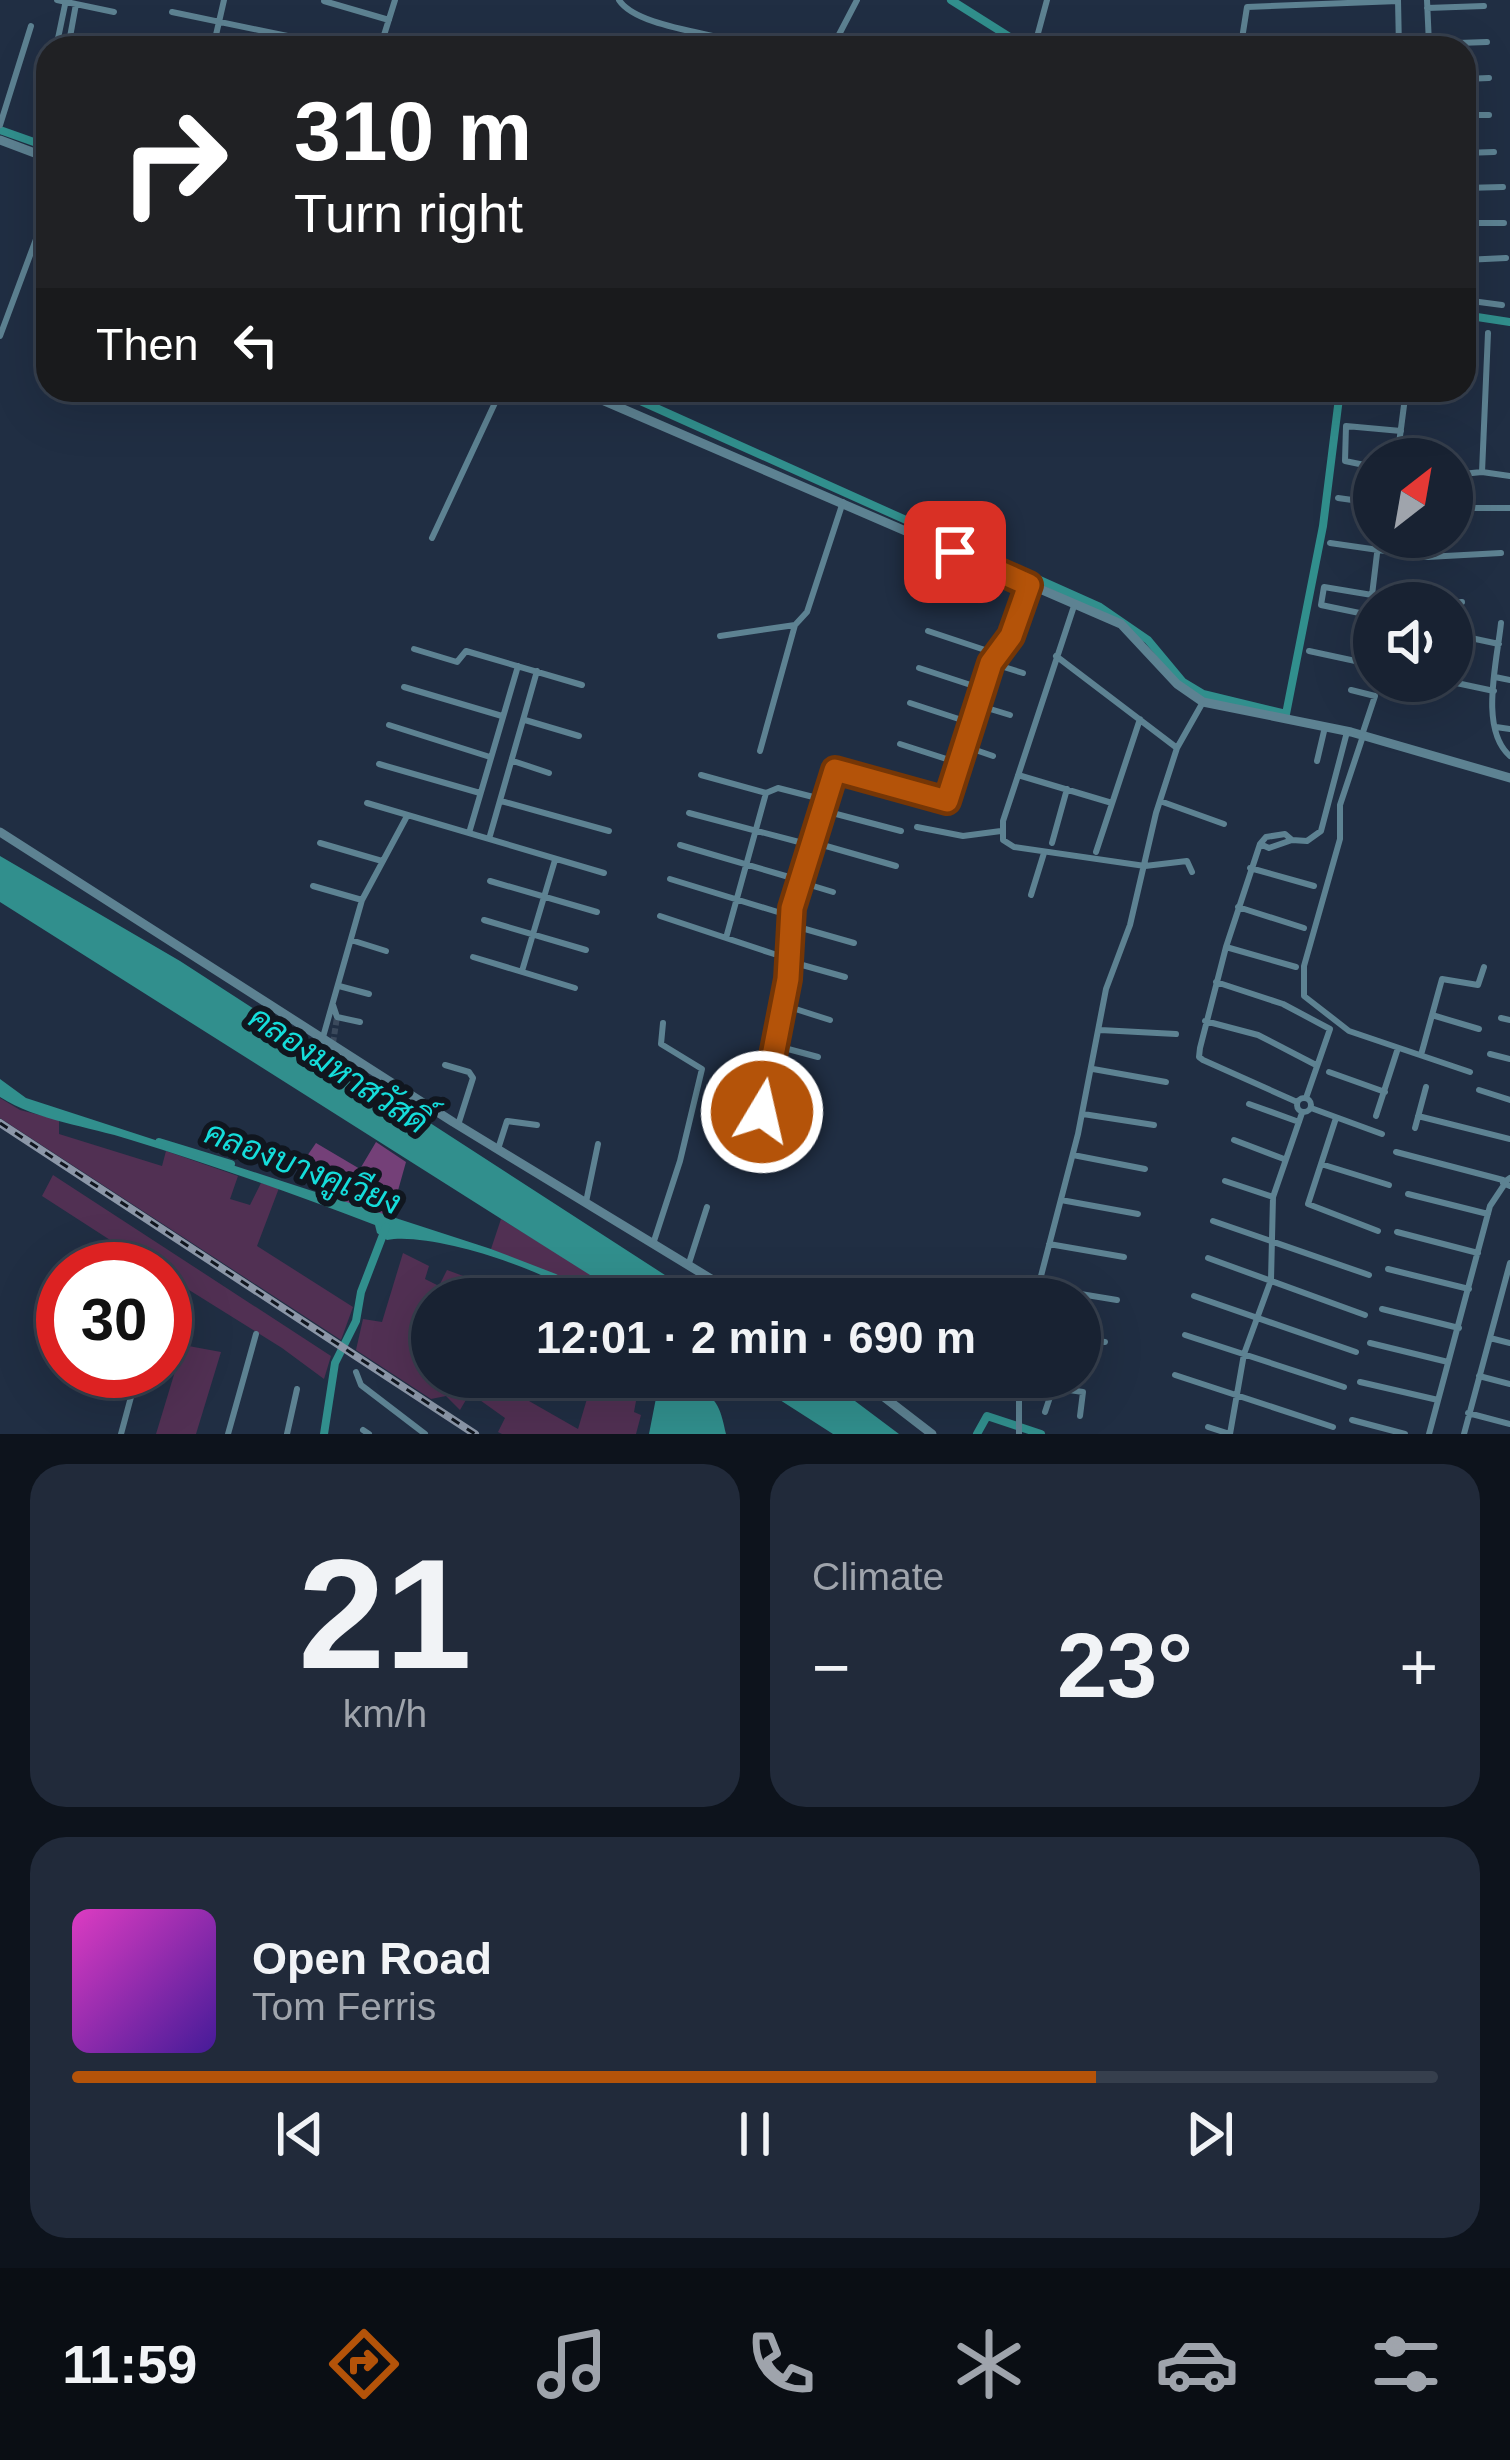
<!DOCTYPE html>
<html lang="en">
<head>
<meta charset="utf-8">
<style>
  :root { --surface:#182232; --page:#212a3a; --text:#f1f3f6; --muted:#9fa4ac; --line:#363f4d; --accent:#b45309 }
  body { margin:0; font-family:Arial,Sarabun,sans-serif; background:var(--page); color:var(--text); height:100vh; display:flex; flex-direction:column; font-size:45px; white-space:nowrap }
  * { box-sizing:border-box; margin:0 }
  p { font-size:39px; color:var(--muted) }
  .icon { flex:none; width:66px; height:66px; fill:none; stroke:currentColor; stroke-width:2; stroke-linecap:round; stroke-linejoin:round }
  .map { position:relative; height:1434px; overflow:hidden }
  .drawer { display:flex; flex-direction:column; gap:30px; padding:30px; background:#0d131c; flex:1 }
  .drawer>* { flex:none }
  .top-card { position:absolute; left:36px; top:36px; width:1440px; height:366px; border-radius:36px; box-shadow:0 12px 48px #0002,0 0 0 3px var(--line); background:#202124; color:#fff; overflow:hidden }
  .needle { width:78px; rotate:31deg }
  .buttons { position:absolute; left:1353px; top:438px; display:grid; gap:24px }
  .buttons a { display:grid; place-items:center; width:120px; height:120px; border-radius:50%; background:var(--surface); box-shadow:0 12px 48px #0002,0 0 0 3px var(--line); font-size:60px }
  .speed { position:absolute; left:36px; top:1242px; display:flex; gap:24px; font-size:60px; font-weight:700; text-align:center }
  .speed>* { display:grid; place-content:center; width:156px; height:156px; border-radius:50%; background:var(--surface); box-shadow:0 12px 48px #0002,0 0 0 3px var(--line); line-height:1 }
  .speed .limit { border:18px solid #d22; background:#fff; color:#111 }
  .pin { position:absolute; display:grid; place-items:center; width:102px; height:102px; color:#fff; margin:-51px; border-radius:24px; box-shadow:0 6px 18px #0006 }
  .me { position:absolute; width:132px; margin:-66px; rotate:9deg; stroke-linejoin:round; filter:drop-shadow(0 0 9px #0008) }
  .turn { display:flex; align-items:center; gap:42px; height:252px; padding:0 60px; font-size:54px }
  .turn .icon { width:156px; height:156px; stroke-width:2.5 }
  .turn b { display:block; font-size:84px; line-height:102px }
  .then { display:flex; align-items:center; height:114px; padding:0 60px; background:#0003; gap:24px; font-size:45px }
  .big { font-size:90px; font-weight:600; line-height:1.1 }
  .drawer .card { flex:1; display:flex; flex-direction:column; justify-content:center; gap:18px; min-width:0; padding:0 42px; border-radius:36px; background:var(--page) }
  .drawer .dial { align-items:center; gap:0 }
  .dial b { font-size:156px; line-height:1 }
  .song { display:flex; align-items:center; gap:36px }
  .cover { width:144px; height:144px; border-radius:18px; background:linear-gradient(135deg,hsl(310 70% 55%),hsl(260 70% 35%)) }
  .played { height:12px; border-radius:6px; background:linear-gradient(90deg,var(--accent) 75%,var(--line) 75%) }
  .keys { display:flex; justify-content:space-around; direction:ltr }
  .heat { display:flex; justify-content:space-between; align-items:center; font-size:66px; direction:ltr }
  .drawer .tiles { flex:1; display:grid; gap:30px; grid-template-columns:1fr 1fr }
  .card:last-child { grid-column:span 2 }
  .trip { position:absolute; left:411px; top:1278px; width:690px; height:120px; border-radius:60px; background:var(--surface); box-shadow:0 12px 48px #0002,0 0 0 3px var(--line); font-weight:600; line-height:120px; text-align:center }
  .tab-bar { display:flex; height:192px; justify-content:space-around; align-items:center; background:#0a0e14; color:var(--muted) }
  .tab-bar .icon { width:84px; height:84px }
  .tab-bar .selected { color:var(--accent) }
  .tab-bar b { font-size:54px; color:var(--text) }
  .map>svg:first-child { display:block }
  .green { fill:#513053 }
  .forest { fill:#744078 }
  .water { fill:#318f8d }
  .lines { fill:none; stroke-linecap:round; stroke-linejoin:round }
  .canal { stroke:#318f8d; stroke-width:8 }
  .minor-tunnel { stroke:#3b495c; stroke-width:6; stroke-dasharray:6 3; stroke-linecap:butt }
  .minor { stroke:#5d8292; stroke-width:6 }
  .tertiary { stroke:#5d8292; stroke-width:9 }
  .rail-casing { stroke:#8c97a8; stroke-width:8 }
  .rail { stroke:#10161f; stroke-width:3; stroke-dasharray:9; stroke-linecap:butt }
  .route-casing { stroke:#753606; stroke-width:30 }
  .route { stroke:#b45309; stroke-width:21 }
  .labels { text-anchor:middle; stroke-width:12; stroke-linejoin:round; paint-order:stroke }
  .water-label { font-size:33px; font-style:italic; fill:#15dddb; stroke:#10161f }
</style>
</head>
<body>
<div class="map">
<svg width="1510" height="1434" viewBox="0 0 1510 1434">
  <rect width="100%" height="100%" fill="#202e43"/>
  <path class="green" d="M 0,1098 L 20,1110 L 59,1120 L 59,1134 L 162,1166 L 166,1151 L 238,1176 L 230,1199 L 250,1205 L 261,1183 L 279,1188 L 257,1246 L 353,1307 L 341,1340 L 0,1118 Z
    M 53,1175 L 331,1356 L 324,1379 L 282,1348 L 165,1275 L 165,1269 L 155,1269 L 42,1196 Z
    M 501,1219 L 630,1298 L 599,1299 L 491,1249 Z
    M 403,1253 L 429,1266 L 425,1279 L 439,1286 L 447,1270 L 485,1284 L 482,1299 L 432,1299 L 432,1377 L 487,1377 L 578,1429 L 592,1382 L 584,1377 L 607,1377 L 623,1385 L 623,1394 L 636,1401 L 634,1412 L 641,1415 L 636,1434 L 502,1434 L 498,1432 L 505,1418 L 470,1393 L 460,1410 L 446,1396 L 431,1399 L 356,1350 L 363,1319 L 382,1322 Z
    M 183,1345 L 221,1352 L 196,1434 L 156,1434 Z"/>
  <path class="forest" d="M 376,1142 L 406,1162 L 390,1219 L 328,1196 L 331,1181 L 314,1162 L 305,1159 L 316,1143 L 360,1169 Z"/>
  <path class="water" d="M 0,856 L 180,961 L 702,1299 L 628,1299 L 0,902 Z
    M 0,1079 L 26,1098 L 491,1249 L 556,1274 L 599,1299 C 572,1299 570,1289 547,1278 C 511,1260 426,1233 387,1240 L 377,1233 L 375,1225 C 294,1194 213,1165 131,1140 C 88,1126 38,1121 0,1097 Z
    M 744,1377 L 823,1377 L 899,1434 L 833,1434 Z
    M 672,1385 C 711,1394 718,1393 726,1434 L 649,1434 L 657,1393 Z"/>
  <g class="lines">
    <path class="canal" d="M 951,0 L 1027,48
      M 0,130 L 48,147
      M 1464,315 L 1510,322
      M 616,390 L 1100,607 L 1148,640 L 1183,682 L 1203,694 L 1286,714 L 1323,526 L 1340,390
      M 159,1142 L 231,1164
      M 324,1434 L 335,1363 L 356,1321 L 361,1292 L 386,1227
      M 977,1434 L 987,1416 L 1041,1434"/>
    <path class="minor-tunnel" d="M 333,1043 L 337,1017"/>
    <path class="minor" d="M 57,0 L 114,12
      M 619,0 C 638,29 722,33 756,48
      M 1398,0 L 1399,48
      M 1427,0 L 1429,44
      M 324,1 L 389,20
      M 1398,1 L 1247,7 L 1241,45 L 1399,37
      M 1427,8 L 1484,6
      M 172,12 L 302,39
      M 1429,44 L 1487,42
      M 56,48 L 66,0
      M 68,48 L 76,4
      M 213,48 L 224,0
      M 325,48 L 326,48
      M 380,48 L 395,0
      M 832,48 L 857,0
      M 1034,48 L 1047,0
      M 1464,79 L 1489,78
      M 44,107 L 48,88
      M 1464,115 L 1489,115
      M 0,125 L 31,26
      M 1464,153 L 1494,152
      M 38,154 L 46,132 L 43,119
      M 1464,188 L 1503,187
      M 1464,223 L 1504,223
      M 1464,260 L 1506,258
      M 1464,300 L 1502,305
      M 0,336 L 48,207
      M 1280,392 L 1281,390
      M 1397,459 L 1406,390
      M 1374,467 L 1345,461 L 1346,426 L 1401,431
      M 1482,472 L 1488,333
      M 1452,475 L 1482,472 L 1510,476
      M 1338,498 L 1374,503
      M 1452,508 L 1510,508
      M 432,538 L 501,390
      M 1330,543 L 1427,557 L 1501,553
      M 1449,603 L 1462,602
      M 1074,606 L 1003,821 L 1003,840 L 1014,847 L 1145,866 L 1187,861 L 1192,872
      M 1374,616 L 1321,605 L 1324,587 L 1420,603
      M 1501,623 C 1497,662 1479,729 1510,756
      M 928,631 L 997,654
      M 1452,634 L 1499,644
      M 720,636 L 795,625
      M 414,649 L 457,662 L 466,651 L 582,685
      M 1309,651 L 1374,665
      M 1056,656 L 1177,748
      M 1355,661 L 1372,595 L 1379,537
      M 991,663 L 1023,673
      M 919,668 L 983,689
      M 1495,677 L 1510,680
      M 1447,681 L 1494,691
      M 404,687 L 502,716
      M 1351,690 L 1375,696 L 1362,735
      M 910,703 L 971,723
      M 977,705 L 1010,715
      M 525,720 L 579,736
      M 389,725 L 490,757
      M 1496,727 L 1510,729
      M 1363,736 L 1340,805 L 1340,839 L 1304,966 L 1304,996 L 1349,1031 L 1470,1072
      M 900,744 L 959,763
      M 964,746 L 993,756
      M 760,751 L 795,625 L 807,612 L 843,502
      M 513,761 L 549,773
      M 1317,761 L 1325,727
      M 379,764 L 480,793
      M 701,775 L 766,793
      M 1018,775 L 1112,803
      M 501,801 L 609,831
      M 1160,801 L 1224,824
      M 367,803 L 604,873
      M 821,810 L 901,831
      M 689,813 L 799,842
      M 917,827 L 963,836 L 1001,831
      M 469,833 L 518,666
      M 489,839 L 537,671
      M 812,842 L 896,866
      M 320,843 L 382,861
      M 1052,843 L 1067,789
      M 1260,844 L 1269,848 L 1292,840
      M 680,845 L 789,877
      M 1096,852 L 1140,719
      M 1250,868 L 1314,886
      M 670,879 L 781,913
      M 490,881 L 597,912
      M 800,882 L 833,892
      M 313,886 L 362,900
      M 1031,895 L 1044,853
      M 1238,907 L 1304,928
      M 660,916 L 774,954
      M 484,920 L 586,950
      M 791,925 L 854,943
      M 726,938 L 766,793 L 778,788 L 825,800
      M 351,940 L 386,951
      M 1226,947 L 1296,967
      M 473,957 L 575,988
      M 788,961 L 845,977
      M 522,971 L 555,860
      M 1216,982 L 1283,1004 L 1330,1029 L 1306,1098
      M 339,986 L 369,994
      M 780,1004 L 830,1020
      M 333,1005 L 337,1017 L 360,1022
      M 1432,1015 L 1479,1029
      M 1501,1018 L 1510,1020
      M 1205,1021 L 1258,1035 L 1316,1065
      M 1100,1030 L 1176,1034
      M 323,1037 L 362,900 L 406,818
      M 773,1045 L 818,1057
      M 1490,1054 L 1510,1059
      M 1421,1055 L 1442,979 L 1478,985 L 1484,967
      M 445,1065 L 469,1072 L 473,1078 L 458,1125
      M 1093,1069 L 1166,1082
      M 1329,1072 L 1385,1092
      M 767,1079 L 807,1090
      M 1479,1090 L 1510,1100
      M1297 1105a7 7 0 1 1 14 0a7 7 0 1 1-14 0Z
      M 1297,1102 L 1203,1060 L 1199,1057 L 1200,1048 L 1226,947 L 1260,844 L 1266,837 L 1285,834 L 1292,840 L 1307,841 L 1321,831 L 1347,732
      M 1249,1104 L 1299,1122
      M 1311,1108 L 1382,1134
      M 1083,1114 L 1154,1125
      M 1376,1116 L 1398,1048
      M 1418,1116 L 1510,1139
      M 1336,1118 L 1308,1204 L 1378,1231
      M 797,1122 L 762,1112 L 787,979 L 792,908 L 835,770 L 947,801 L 991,663 L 1011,636 L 1029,585
      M 1415,1128 L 1426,1087
      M 1234,1140 L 1284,1159
      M 498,1149 L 507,1121 L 537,1125
      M 1396,1152 L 1503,1180
      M 1073,1155 L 1145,1169
      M 1321,1164 L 1389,1185
      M 1510,1178 L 1503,1183 L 1510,1186
      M 1225,1181 L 1273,1197
      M 1408,1194 L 1488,1214
      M 1061,1200 L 1138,1214
      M 586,1202 L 598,1144
      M 1213,1221 L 1369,1275
      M 1397,1232 L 1478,1253
      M 654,1241 L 680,1161 L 702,1069 L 661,1044 L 663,1023
      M 1049,1244 L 1124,1257
      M 1208,1258 L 1365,1315
      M 689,1263 L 707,1207
      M 1388,1269 L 1469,1289
      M 1038,1287 L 1117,1300
      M 1194,1296 L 1356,1352
      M 1035,1299 L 1078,1134 L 1106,989 L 1130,925 L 1156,813 L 1177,748 L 1203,702
      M 1382,1309 L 1459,1328
      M 1185,1335 L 1344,1387
      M 1490,1338 L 1510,1343
      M 1080,1339 L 1105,1342
      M 1370,1343 L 1448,1362
      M 356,1372 L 361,1385 L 425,1434
      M 1175,1375 L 1333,1427
      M 1479,1376 L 1510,1384
      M 1360,1382 L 1438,1400
      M 1021,1383 L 1083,1392 L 1080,1416
      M 1045,1412 L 1053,1388
      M 1468,1413 L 1510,1424
      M 1352,1420 L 1405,1434
      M 1208,1427 L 1230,1434
      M 363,1430 L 369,1434
      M 121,1434 L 138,1371
      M 228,1434 L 256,1334
      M 287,1434 L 297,1389
      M 1019,1434 L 1019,1377
      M 1230,1434 L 1244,1354 L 1271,1280 L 1273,1197 L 1302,1113
      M 1429,1434 L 1490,1206 L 1504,1185
      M 1464,1434 L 1510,1263"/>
    <path class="tertiary" d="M 0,140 L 48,158
      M 579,390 L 1121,624 L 1177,684 L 1203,702 L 1351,732 L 1510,778
      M 0,832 L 453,1122 L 744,1299
      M 858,1377 L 932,1434"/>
    <defs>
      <path id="rail" d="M 0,1123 L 475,1434"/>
    </defs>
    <use href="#rail" class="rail-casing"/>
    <use href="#rail" class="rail"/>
  </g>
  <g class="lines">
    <defs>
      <path id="route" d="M 762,1112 L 788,979 L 792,908 L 835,770 L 947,801 L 991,663 L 1011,636 L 1029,585 L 955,552"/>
    </defs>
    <use href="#route" class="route-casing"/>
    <use href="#route" class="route"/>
  </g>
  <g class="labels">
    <g class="water-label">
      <text transform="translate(339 1069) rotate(33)" y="12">คลองมหาสวัสดิ์</text>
      <text transform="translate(303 1167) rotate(21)" y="12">คลองบางคูเวียง</text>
    </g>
  </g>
</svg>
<div class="buttons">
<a><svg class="needle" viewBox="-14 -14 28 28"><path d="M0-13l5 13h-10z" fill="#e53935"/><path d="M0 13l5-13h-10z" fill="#9fa4ac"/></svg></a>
<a><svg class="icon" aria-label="sound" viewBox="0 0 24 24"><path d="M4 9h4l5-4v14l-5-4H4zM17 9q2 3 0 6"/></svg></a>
</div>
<div class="speed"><div class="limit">30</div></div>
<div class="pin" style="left:955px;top:552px;background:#d93025"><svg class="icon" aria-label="arrive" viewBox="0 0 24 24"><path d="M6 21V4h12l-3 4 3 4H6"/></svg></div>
<svg class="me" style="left:762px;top:1112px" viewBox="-20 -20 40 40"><circle r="17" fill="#b45309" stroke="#fff" stroke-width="3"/><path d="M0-11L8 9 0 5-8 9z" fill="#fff"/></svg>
<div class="trip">12:01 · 2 min · 690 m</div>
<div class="top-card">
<div class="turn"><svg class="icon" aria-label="right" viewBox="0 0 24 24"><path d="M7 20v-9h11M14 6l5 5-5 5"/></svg><div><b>310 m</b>Turn right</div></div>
<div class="then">Then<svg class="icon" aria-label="left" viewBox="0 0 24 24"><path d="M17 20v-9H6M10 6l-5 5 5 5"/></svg></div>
</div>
</div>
<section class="drawer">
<div class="tiles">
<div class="card dial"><b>21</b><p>km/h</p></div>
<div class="card"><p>Climate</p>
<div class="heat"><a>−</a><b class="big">23°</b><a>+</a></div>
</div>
<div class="card">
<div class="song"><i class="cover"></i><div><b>Open Road</b><p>Tom Ferris</p></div></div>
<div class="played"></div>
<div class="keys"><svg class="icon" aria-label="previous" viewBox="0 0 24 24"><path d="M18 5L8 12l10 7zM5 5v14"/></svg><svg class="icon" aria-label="pause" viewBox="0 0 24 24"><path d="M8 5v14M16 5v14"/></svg><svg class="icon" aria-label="next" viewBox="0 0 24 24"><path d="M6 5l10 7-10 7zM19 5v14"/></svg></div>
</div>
</div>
</section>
<nav class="tab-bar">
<b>11:59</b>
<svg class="icon selected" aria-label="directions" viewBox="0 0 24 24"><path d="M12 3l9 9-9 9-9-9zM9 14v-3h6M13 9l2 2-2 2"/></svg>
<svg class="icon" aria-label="music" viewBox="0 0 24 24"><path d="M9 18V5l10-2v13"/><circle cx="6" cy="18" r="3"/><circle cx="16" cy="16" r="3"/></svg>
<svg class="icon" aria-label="phone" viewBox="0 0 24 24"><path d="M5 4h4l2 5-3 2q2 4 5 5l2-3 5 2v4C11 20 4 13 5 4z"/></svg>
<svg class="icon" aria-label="climate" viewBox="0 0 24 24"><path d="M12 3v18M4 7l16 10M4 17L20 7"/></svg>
<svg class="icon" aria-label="car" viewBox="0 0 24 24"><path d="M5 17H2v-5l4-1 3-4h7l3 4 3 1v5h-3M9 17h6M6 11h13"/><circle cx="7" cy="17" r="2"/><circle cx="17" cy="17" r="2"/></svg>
<svg class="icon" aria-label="filters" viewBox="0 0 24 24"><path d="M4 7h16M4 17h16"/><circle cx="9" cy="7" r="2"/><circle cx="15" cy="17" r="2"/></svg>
</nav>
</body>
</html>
